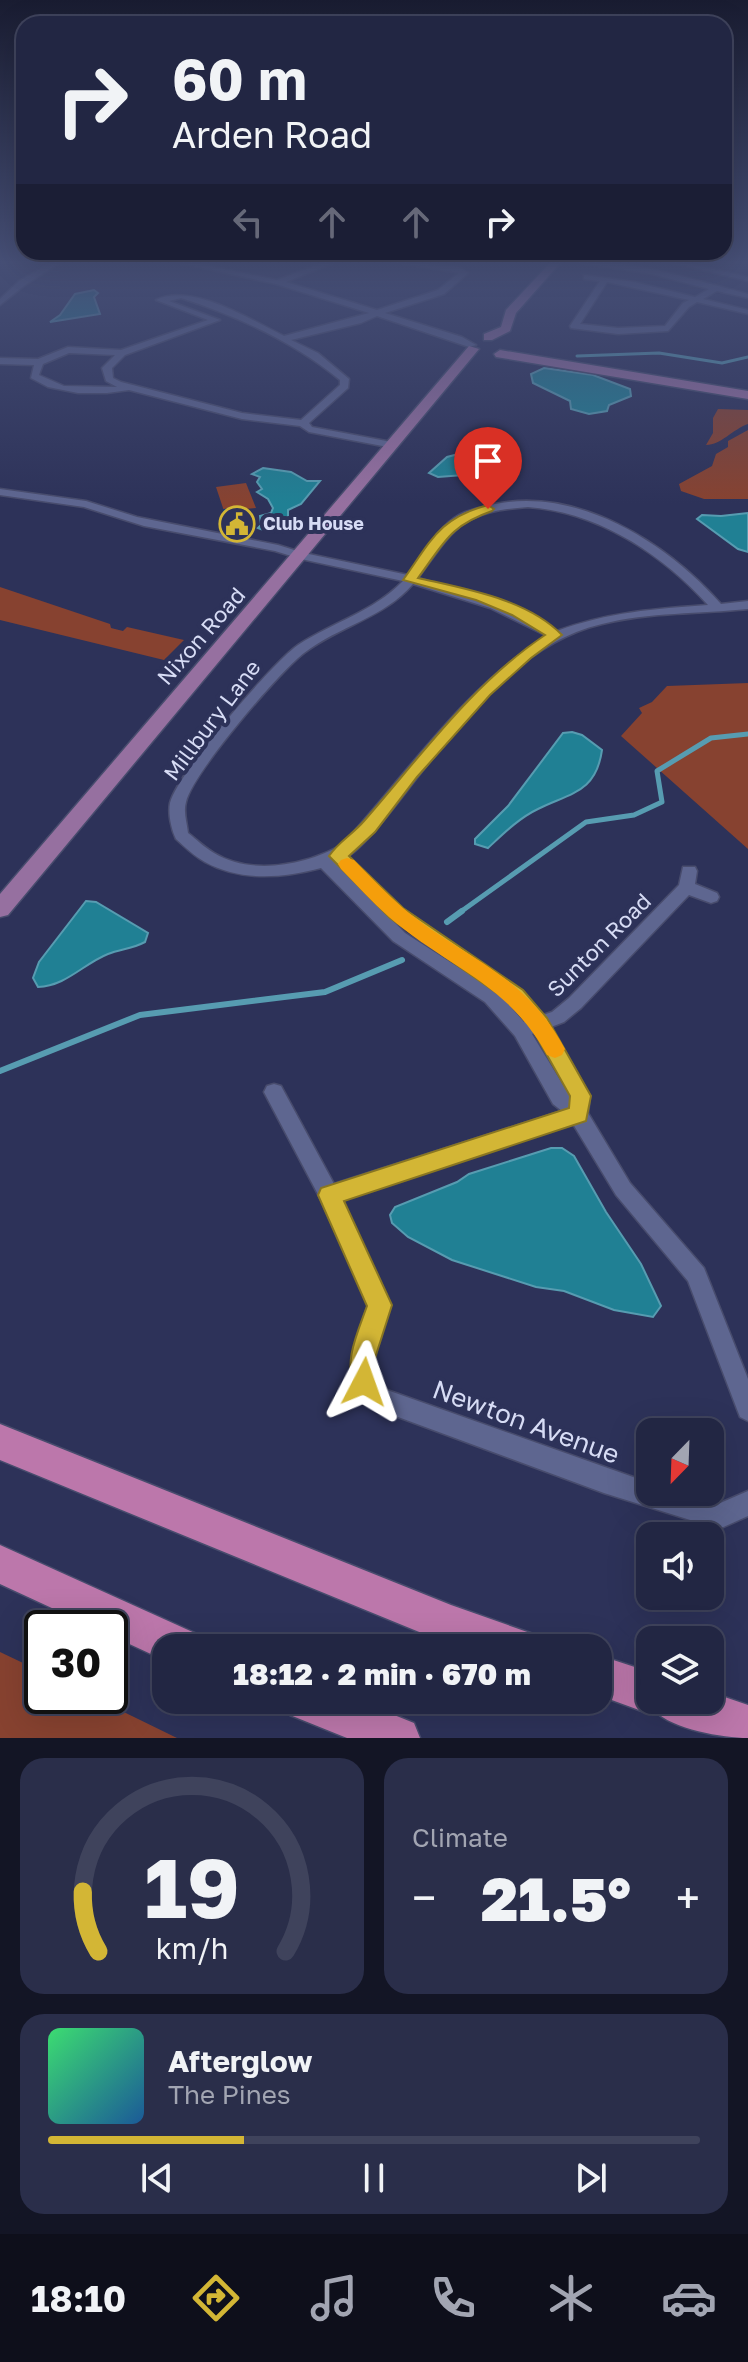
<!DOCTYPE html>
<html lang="en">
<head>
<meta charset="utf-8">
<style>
  :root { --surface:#222643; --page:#2a2e4a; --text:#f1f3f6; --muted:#a2a5b2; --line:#3f435c; --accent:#d3b635 }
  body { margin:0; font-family:"Golos Text",sans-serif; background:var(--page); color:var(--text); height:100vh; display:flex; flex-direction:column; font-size:30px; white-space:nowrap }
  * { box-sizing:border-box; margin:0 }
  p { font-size:26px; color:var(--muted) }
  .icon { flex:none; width:44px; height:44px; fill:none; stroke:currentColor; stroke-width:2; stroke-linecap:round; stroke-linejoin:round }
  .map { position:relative; height:1738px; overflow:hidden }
  .sheet { display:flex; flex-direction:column; gap:20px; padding:20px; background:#131525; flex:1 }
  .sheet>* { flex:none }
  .hud { position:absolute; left:16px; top:16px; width:716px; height:244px; border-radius:24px; box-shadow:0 8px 32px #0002,0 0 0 2px var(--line); background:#222643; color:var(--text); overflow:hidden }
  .needle { width:52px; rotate:203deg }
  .fabs { position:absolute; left:636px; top:1418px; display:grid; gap:16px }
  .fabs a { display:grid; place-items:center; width:88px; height:88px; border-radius:16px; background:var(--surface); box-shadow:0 8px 32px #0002,0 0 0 2px var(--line); font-size:40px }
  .speed { position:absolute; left:24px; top:1610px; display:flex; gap:16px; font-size:40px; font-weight:700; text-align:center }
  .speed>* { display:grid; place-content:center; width:104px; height:104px; border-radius:50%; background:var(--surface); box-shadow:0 8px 32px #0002,0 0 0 2px var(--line); line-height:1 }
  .speed .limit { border:4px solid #111; border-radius:12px; background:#fff; color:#111 }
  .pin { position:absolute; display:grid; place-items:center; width:68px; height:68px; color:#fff; margin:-82px -34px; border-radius:50% 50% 50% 0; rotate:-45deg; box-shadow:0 0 8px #0007 }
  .pin .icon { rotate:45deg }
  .me { position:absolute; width:88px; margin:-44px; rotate:4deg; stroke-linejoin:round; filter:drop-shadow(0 0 6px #0008) }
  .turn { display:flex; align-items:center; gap:28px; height:168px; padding:0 24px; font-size:36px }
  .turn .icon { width:104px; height:104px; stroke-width:2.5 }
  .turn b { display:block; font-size:56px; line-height:68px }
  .lanes { display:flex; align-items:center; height:76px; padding:0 24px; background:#0003; justify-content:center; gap:40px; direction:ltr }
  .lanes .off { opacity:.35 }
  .big { font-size:60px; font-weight:800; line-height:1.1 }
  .sheet .tile { flex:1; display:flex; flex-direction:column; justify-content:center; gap:12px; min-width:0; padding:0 28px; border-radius:24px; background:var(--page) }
  .sheet .dial { align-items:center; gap:0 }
  .dial svg { height:208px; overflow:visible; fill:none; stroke:var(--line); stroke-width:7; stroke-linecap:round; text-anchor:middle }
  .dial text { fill:var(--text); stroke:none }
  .song { display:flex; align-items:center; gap:24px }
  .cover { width:96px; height:96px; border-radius:12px; background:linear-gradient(135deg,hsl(140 70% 55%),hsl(210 70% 35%)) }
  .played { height:8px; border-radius:4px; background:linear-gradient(90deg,var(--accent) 30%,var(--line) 30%) }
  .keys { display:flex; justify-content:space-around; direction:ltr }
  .heat { display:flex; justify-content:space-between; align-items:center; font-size:44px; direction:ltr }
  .sheet .tiles { flex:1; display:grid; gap:20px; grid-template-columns:1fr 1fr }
  .tile:last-child { grid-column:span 2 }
  .trip { position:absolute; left:152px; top:1634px; width:460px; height:80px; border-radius:24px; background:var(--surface); box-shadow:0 8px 32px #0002,0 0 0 2px var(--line); font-weight:800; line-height:80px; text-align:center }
  .tab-bar { display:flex; height:128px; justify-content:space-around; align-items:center; background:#0e0f1b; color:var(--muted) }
  .tab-bar .icon { width:56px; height:56px }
  .tab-bar .active { color:var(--accent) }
  .tab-bar b { font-size:36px; color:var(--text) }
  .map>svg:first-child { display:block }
  .green { fill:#874230 }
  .water { fill:#208094; stroke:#579cb1; stroke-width:2 }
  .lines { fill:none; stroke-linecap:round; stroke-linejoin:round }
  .stream-far2 { stroke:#579cb1; stroke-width:3 }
  .stream-far1 { stroke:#579cb1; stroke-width:5 }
  .stream { stroke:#579cb1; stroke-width:6 }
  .minor-casing { stroke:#484c6d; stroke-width:3 }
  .major-casing { stroke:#484c6d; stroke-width:3 }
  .highway-casing { stroke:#484c6d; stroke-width:3 }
  .minor { fill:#5e6690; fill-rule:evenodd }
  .major { fill:#9670a0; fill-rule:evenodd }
  .highway { fill:#bc77ab; fill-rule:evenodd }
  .wall { fill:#0b4b93 }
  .building { fill:#0d57ab; stroke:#093d78; stroke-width:2 }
  .route { fill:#d3b635; stroke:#897622; stroke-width:2 }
  .slow { fill:#f59e0b }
  .labels { text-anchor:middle; stroke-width:8; stroke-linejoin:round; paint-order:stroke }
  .far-poi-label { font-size:18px; font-weight:bold; fill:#d7dcf5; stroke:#2d3259; text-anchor:start }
  .street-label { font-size:22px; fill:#d7dcf5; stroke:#2d3259 }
  .near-street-label { font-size:26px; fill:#d7dcf5; stroke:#2d3259 }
</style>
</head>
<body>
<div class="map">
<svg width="748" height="1738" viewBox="0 0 748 1738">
  <rect width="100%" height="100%" fill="#2d3259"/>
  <path class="green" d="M 718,409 L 748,410 L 748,424 C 733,429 721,445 706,445 L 713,433 L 713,418 Z
    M 748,430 L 748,499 L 704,499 L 681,491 L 679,484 L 712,466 L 716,454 L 728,447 L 728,441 Z
    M 246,483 L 256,508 L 224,511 L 216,487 Z
    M 0,587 L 110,624 L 111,628 L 123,631 L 127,627 L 184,640 L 164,660 L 0,620 Z
    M 748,683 L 748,849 L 621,736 L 642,713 L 639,708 L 652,702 L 667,686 Z
    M 0,1652 L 42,1672 L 42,1696 L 91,1696 L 177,1738 L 0,1738 Z"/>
  <path class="water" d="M 94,290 L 98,293 L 94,297 L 100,314 L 50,322 L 60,315 L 75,294 Z
    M 544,368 L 593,375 L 630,389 L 631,396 L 609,405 L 607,411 L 589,414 L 571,409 L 570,401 L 533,383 L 531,374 Z
    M 474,450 C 494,451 504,454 516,471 L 438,477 L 429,473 L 447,457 Z
    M 263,468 L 291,472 L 307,481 L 320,481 L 301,504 L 288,510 L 288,517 C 280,524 269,533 258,528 L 261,525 L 260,516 L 271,513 L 273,508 L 268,499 L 257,492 L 262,489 L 257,482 L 260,477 L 252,474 Z
    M 748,513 L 748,552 L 738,549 L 697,519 L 702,515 L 721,516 Z
    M 572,732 L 582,735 L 602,750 C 596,793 570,793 538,809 C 519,818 503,834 488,848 L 475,844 L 475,839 L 508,806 L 563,733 Z
    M 86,901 L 96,902 L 148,933 L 145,942 C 132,949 121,949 108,954 C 83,964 66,986 38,987 L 33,978 L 39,962 Z
    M 551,1148 L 562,1148 L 574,1156 L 606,1212 L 641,1264 L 661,1306 L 653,1317 L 614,1310 L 564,1291 L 536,1287 L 452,1260 L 408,1237 L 392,1223 L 390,1215 L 395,1207 L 457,1182 L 469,1174 Z"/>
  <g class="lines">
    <path class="stream-far2" d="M 577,356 L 659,353 L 722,363 L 748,357"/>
    <path class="stream-far1" d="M 459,913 L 586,822 L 634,815 L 662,802 L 657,771 L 711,738 L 748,734"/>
    <path class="stream" d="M 447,922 L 462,911
      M 0,1071 L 140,1015 L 325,992 L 402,960"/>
    <defs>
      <path id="minor" d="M 54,261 L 63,261 L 25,285 L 0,305 L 0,299 L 19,281 Z
        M 171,261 L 185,261 L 277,280 L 328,261 L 338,261 L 286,282 L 377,310 L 438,290 L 459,273 L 389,261 L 459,267 L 468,273 L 444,294 L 385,313 L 462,337 L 476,345 L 469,347 L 377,316 L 361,323 L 291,340 L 318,353 L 349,379 L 348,388 L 309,423 L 312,427 L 397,443 L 398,445 L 393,448 L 309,432 L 300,426 L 242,419 L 129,390 L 107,393 L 78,393 L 48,387 L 31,378 L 34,365 L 0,364 L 0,358 L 38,359 L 68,347 L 121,350 L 208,320 L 156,300 C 191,282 251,320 284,336 L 369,313 L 276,284 ZM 181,298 C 237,316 294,342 340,380 L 340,385 L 301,420 L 242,413 L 121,382 L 113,378 L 112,368 L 125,355 L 220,320 L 169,301 ZM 69,353 L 115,355 L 102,368 L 106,381 L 117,387 L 64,386 L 39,375 L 43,364 Z
        M 567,261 C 628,258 690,279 748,294 L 748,298 L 717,291 L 703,299 L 748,310 L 748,314 L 697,302 L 689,307 L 668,331 L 618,334 L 571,328 L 570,326 L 600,281 L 584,279 L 584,275 L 634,282 L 695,297 L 709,289 L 652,274 ZM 607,282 L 689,300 L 683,303 L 665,326 L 618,328 L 580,324 Z
        M 665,261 L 678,261 L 748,277 L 748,281 Z
        M 0,489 L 86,501 L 137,517 L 278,545 L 304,553 L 408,575 C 424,555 436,528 459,515 C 470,509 483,507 495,504 C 579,487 667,543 721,604 L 748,601 L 748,609 C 700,614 649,612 602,624 C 528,641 473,707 428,764 C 410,785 369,844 348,856 L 403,909 L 521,991 L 543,1015 L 552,1012 L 569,998 L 679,885 L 683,867 L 695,867 L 697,871 L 695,884 L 717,893 L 719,897 L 717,901 L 711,903 L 689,895 L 581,1008 L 564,1022 L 551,1027 L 590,1096 L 588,1113 L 630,1183 L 704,1268 L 748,1379 L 748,1421 L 740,1417 L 688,1281 L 616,1195 L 573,1124 L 342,1200 L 390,1305 C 380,1337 365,1360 387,1390 L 650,1483 L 650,1492 L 679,1492 L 718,1504 L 748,1491 L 748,1516 L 719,1529 L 604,1493 L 371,1407 C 343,1368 354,1347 368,1305 L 321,1200 L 264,1092 L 267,1086 L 274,1084 L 281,1086 L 334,1184 L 562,1111 L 553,1104 L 515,1036 L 485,1002 L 393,941 L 321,868 C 283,878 241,882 205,862 C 194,856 185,847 176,839 C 171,829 168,813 170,803 C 177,774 272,663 298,645 C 333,622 373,612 403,581 L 301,559 L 275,551 L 144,526 L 84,507 L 0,495 ZM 528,507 C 598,512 662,554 708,605 C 654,609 608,612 557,631 L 499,602 L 418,578 C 456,526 461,512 528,507 ZM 413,584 L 490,608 L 547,636 C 463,688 408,773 342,845 C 305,865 252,876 214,853 C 204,847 197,840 188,833 C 187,823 183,812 186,802 C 192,774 279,672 304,653 C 339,626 384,618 413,584 ZM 335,862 L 391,917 L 489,987 L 405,933 ZM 499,994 L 526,1021 L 524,1022 ZM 535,1032 L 569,1095 L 532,1034 Z"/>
      <path id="major" d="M 552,261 L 562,261 L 516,313 L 510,331 L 492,340 L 484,340 L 484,334 L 501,327 L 506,310 Z
        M 469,346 L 479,349 L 8,915 L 0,917 L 0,894 Z
        M 500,350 L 748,391 L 748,399 L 496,357 L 494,354 Z"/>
      <path id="highway" d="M 0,1424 L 451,1605 L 533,1634 L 539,1648 L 460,1648 L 451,1645 L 0,1460 Z
        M 0,1545 L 197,1634 L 203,1648 L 166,1648 L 166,1661 L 110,1635 L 110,1628 L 95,1628 L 0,1584 Z
        M 598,1655 L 650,1672 L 650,1700 L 710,1700 L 710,1692 L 748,1705 L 748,1738 C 723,1738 672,1729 655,1711 L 650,1714 L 598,1695 Z
        M 284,1700 L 357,1700 L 414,1723 L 420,1738 L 347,1738 L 290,1715 Z"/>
    </defs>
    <use href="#minor" class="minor-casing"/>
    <use href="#major" class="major-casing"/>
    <use href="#highway" class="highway-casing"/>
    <use href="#minor" class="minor"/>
    <use href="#major" class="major"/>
    <use href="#highway" class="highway"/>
  </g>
  <path class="wall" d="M 244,520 L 245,528 L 225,529 L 224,521 Z"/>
  <path class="building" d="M 239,507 L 244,520 L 224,521 L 224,510 Z"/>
  <linearGradient id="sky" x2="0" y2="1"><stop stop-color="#191c31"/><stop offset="0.52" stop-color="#464f76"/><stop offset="1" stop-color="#464f76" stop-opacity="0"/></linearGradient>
  <rect width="748" height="504" fill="url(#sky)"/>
  <path class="route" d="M 488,505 L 494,509 L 492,511 C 449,526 444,543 418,578 C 466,589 527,599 562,635 L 531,658 L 490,695 L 417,777 L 375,832 L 349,856 L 403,908 L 523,990 L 547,1018 L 591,1096 L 586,1121 L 344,1201 L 392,1305 L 375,1358 L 377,1382 L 373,1391 L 364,1395 L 355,1391 C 343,1362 357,1334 367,1306 L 318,1195 L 321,1188 L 569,1108 L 570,1096 L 533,1030 L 508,1001 L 390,918 L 329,856 C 338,842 353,834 364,821 C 421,756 472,684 545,635 L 512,615 L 476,600 L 403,580 C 431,541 439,518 488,505 Z"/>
  <path class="slow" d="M 347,858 L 354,860 C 370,876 386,893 403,908 C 464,959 525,973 565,1049 L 562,1055 L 555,1058 L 547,1055 C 507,982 448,968 389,917 C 372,902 357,885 341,869 L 338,864 L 341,860 Z"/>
  <defs>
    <symbol id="civic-ring" viewBox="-11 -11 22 22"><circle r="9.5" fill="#2d3259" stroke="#d3b635" stroke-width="1.5"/><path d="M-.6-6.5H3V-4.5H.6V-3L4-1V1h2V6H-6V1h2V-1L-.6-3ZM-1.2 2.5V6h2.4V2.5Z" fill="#d3b635"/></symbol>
  </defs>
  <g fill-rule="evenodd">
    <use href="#civic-ring" x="217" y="504" width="40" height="40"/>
  </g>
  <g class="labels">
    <g class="far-poi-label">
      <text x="263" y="530">Club House</text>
    </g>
    <g class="street-label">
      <text transform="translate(201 636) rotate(-49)" y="8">Nixon Road</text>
      <text transform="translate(212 720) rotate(-53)" y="8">Millbury Lane</text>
      <text transform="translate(599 945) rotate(-45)" y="8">Sunton Road</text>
    </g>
    <g class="near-street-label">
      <text transform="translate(526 1422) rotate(20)" y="9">Newton Avenue</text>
    </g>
  </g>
</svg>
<div class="fabs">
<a><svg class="needle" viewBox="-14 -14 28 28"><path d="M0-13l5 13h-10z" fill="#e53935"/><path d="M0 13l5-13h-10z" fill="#a2a5b2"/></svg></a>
<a><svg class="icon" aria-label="sound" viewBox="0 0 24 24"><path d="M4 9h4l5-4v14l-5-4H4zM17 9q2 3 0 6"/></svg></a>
<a><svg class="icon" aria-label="layers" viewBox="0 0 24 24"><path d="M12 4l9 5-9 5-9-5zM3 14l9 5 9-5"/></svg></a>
</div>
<div class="speed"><div class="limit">30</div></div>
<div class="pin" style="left:488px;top:509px;background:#d93025"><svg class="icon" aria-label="arrive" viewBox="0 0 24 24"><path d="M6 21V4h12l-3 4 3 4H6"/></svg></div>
<svg class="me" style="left:364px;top:1382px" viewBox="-20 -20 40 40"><path d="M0-17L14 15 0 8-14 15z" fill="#d3b635" stroke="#fff" stroke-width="4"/></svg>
<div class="trip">18:12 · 2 min · 670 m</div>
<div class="hud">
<div class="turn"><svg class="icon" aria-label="right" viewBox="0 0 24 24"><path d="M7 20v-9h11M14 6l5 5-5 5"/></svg><div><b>60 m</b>Arden Road</div></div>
<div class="lanes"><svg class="icon off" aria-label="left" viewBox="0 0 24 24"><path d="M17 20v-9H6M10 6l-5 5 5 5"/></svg><svg class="icon off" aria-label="ahead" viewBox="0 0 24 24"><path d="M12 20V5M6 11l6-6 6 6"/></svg><svg class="icon off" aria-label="ahead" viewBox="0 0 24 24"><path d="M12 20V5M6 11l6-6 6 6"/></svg><svg class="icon" aria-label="right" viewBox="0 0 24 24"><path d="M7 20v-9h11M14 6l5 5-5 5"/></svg></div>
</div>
</div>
<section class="sheet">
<div class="tiles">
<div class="tile dial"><svg viewBox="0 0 100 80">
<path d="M14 69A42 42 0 1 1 86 69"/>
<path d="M14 69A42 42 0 0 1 8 46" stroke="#d3b635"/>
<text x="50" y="56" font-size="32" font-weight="700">19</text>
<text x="50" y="72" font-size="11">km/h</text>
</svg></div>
<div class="tile"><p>Climate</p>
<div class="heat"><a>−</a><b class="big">21.5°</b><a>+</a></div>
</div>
<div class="tile">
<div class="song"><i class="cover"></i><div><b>Afterglow</b><p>The Pines</p></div></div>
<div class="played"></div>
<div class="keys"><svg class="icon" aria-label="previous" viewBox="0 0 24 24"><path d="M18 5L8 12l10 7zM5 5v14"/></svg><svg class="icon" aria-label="pause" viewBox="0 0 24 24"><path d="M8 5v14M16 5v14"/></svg><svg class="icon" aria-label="next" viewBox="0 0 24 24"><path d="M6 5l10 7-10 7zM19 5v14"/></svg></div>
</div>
</div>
</section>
<nav class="tab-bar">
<b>18:10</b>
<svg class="icon active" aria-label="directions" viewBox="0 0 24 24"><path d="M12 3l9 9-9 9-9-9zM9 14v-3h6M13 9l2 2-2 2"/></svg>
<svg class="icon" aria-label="music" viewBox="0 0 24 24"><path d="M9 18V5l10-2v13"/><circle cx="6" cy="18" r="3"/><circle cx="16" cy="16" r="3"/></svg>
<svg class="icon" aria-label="phone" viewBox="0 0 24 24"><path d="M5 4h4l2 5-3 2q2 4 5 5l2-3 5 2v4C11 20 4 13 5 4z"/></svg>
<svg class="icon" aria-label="climate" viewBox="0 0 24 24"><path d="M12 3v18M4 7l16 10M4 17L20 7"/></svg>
<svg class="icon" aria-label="car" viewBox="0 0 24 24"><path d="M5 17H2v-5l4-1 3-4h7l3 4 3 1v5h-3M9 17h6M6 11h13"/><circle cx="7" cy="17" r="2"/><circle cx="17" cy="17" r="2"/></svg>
</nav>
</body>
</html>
